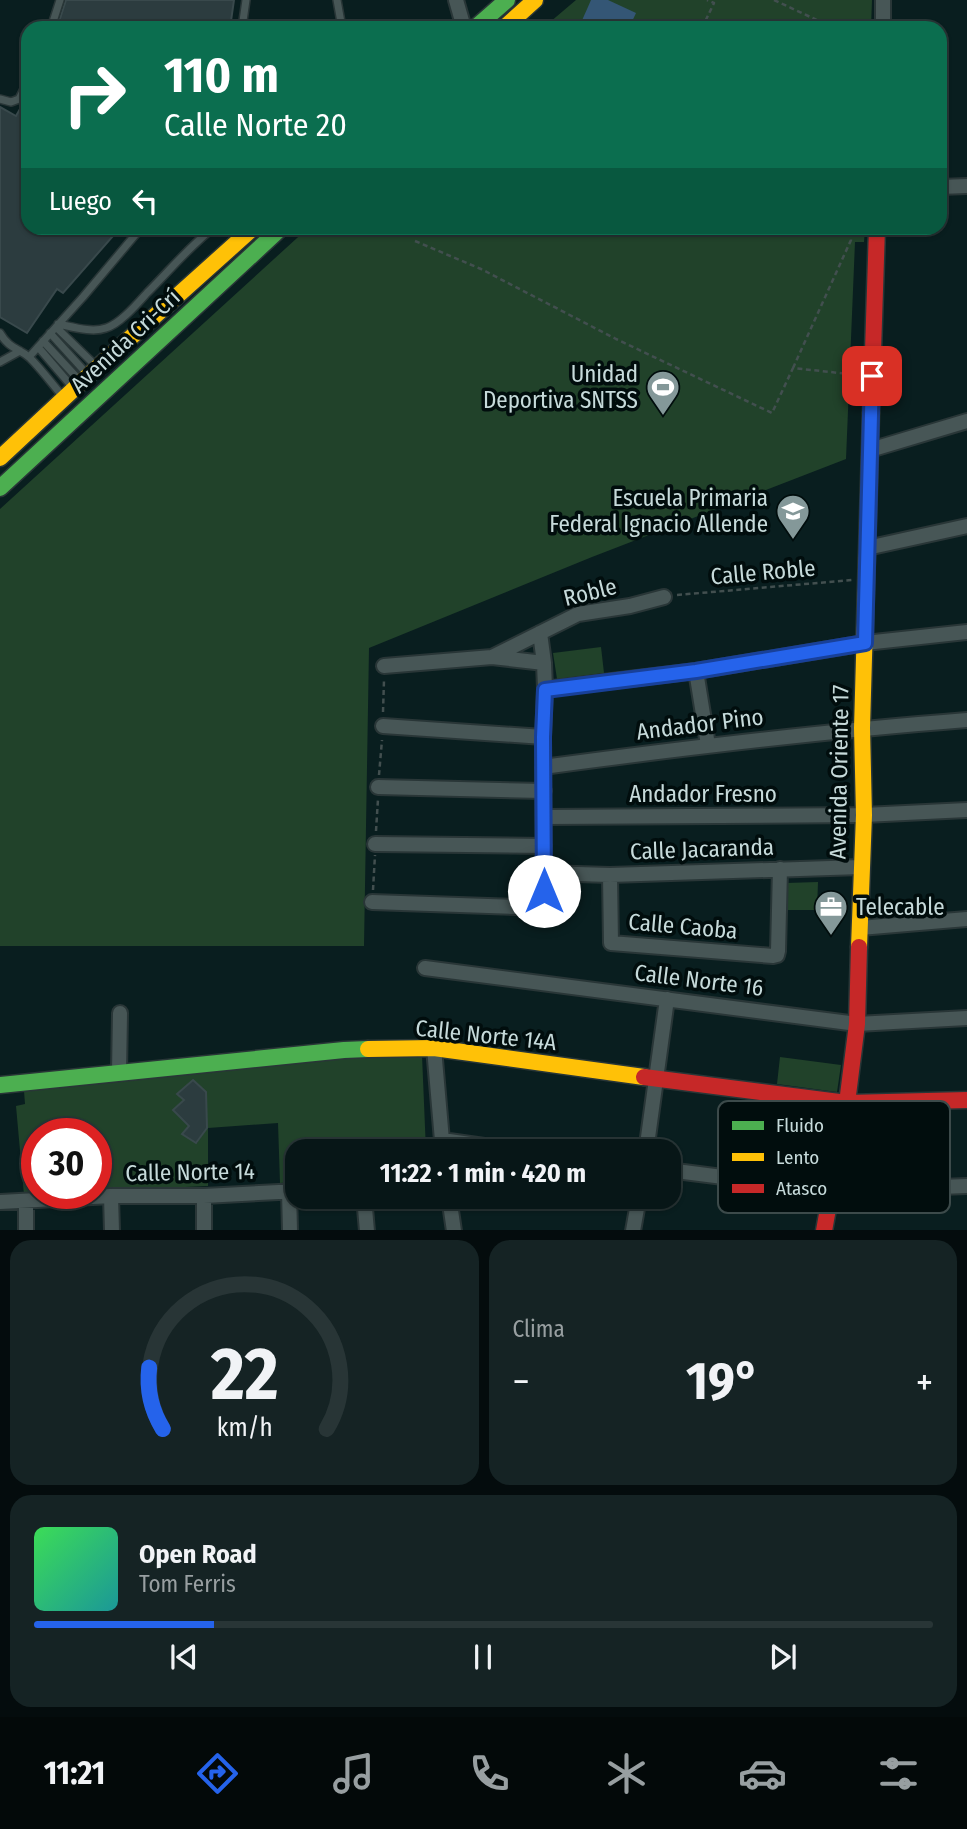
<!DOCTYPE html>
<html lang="es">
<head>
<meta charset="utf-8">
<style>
  :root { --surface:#071617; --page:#152324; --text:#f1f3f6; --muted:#989fa1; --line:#283536; --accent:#2563eb }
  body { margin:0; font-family:"Fira Sans Condensed",sans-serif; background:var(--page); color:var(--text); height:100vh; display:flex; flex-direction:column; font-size:26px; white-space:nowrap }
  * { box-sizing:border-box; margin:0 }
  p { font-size:23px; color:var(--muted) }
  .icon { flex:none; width:38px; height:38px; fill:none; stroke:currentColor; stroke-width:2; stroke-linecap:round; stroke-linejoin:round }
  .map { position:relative; height:1230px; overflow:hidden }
  .panel { display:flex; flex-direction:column; gap:10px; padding:10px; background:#040c0d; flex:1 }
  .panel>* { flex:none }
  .banner { position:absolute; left:21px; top:21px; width:926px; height:214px; border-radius:21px; box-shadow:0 2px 5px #0004,0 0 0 2px var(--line); background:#0b6e4f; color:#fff; overflow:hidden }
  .speed { position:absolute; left:21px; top:1118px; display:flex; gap:14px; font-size:35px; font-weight:700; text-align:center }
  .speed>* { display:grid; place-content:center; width:91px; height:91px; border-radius:50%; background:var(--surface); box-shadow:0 2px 5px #0004,0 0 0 2px var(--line); line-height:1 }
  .speed .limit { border:10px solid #d22; background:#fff; color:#111 }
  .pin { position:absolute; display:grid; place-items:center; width:60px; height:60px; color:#fff; margin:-30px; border-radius:14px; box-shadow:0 4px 10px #0006 }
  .me { position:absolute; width:77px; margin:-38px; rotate:0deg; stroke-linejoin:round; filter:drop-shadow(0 0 5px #0008) }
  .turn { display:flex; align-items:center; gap:24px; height:147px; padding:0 28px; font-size:32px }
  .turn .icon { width:91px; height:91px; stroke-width:2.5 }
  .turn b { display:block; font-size:49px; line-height:60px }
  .then { display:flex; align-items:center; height:66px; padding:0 28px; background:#0003; gap:14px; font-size:26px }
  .big { font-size:52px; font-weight:700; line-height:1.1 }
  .panel .widget { flex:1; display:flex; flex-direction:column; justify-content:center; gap:10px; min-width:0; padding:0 24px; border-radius:21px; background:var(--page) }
  .panel .dial { align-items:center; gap:0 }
  .dial svg { height:182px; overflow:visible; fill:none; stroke:var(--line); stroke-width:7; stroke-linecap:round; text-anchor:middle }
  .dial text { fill:var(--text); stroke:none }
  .song { display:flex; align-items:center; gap:21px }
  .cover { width:84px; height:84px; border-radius:10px; background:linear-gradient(135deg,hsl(130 70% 55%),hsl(180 70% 35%)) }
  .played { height:7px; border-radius:4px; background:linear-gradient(90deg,var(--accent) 20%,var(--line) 20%) }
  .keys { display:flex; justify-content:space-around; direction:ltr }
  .heat { display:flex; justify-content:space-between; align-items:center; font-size:38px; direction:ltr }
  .panel .tiles { flex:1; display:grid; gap:10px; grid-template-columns:1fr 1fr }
  .widget:last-child { grid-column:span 2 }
  .trip { position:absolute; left:285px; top:1139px; width:396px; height:70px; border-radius:21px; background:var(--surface); box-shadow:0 2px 5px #0004,0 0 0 2px var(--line); font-weight:700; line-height:70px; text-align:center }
  .tab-bar { display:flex; height:112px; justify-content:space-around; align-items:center; background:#030909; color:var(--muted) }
  .tab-bar .icon { width:49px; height:49px }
  .tab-bar .active { color:var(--accent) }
  .tab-bar b { font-size:32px; color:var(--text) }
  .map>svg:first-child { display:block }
  .green { fill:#21422a; fill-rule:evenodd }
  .water { fill:#345675 }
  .building { fill:#2c3c3f; stroke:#39494c; stroke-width:2 }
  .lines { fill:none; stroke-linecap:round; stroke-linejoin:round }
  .lane-casing { stroke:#293637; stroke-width:10 }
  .street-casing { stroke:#293637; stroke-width:18 }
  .fast-casing { stroke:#293637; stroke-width:19 }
  .slow-casing { stroke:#293637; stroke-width:19 }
  .jam-casing { stroke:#293637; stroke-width:19 }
  .path { stroke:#424f4f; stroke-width:2.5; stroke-dasharray:5 3.5; stroke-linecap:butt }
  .lane { stroke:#475656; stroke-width:7 }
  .street { stroke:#475656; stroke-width:14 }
  .fast { stroke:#4caf50; stroke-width:16 }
  .slow { stroke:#ffc107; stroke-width:16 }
  .jam { stroke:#c62828; stroke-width:16 }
  .route-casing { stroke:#184099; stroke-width:18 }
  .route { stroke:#2563eb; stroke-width:12 }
  .labels { text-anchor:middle; stroke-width:7; stroke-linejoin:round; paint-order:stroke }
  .street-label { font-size:23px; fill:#c6dada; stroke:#010d0d }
  .poi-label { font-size:23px; fill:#c6dada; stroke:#010d0d; text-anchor:end }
  .key { fill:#010d0d; stroke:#3c4a4a; stroke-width:2 }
  .key-label { font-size:19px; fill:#c6dada }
</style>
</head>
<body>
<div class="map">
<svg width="967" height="1231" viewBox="0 0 967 1231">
  <rect width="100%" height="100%" fill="#091e1f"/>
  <path class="green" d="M 576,0 L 872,0 L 871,28 L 543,28 Z
    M 308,228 L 865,228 L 864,242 L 855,242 L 846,459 L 592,557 L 369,648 L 364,946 L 0,946 L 0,509 Z
    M 601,647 L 604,673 L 557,679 L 553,653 Z
    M 818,882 L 817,910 L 785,910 L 786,883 Z
    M 360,1055 L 422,1055 L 426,1151 L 298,1152 L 297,1182 L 280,1183 L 278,1123 L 208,1128 L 208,1186 L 96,1191 L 96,1134 L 37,1134 L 37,1194 L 24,1195 L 16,1106 L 25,1104 L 24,1091 ZM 193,1080 L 206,1092 L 207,1128 L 197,1143 L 183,1134 L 189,1126 L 173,1110 L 184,1100 Z
    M 780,1057 L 841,1065 L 837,1092 L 777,1084 Z"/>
  <path class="water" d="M 591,0 L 608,0 L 636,13 L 629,28 L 587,28 L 580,25 Z"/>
  <path class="building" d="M 66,0 L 234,0 L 230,28 L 57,28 Z
    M 28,95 L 28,228 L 120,228 L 63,293 L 57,289 L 27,333 L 0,317 L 0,107 L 16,116 Z
    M 193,1080 L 206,1092 L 207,1128 L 196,1143 L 182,1134 L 189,1126 L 173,1110 L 184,1100 L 177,1094 Z"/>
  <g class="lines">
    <defs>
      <path id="lane" d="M 337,0 L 342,28
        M 51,28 L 60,0
        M 242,28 L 246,0
        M 0,99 L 11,102 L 19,99 L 28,81
        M 58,324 C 73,327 92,333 106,328 C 120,324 137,304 147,293 C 169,271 189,247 213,228
        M 56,327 L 97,367
        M 0,333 C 10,350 18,347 30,358 C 42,370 53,385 64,398
        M 50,333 L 88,375
        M 43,341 L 81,382
        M 38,347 L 74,389
        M 29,357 L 83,297 L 141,228
        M 0,362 L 20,351"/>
      <path id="street" d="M 456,0 L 464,28
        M 883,28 L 883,0
        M 940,187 L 967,186
        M 870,450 L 967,421
        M 867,548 L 967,526
        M 492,657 L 578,614 L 630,606 L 664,597
        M 384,666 L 492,657 L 544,663
        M 696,671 L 708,745
        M 545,689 L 696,671 L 865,643 L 967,632
        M 383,726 L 543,737
        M 543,767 C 684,748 825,731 967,720
        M 378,787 L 544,791
        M 544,817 L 864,815 L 967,810
        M 375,844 L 544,846
        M 544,873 L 610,875 L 861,867
        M 610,875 L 611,943 L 773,956 L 777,955 L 778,951 L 780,869
        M 372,902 L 544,908 L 543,737 L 545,689 L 544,663 L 540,633
        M 860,928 L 967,919
        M 425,968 L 857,1024 L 967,1018
        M 434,1048 L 443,1152
        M 119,1073 L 120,1013
        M 442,1140 L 528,1152
        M 646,1152 L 667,999
        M 668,1170 L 832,1191 L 967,1186
        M 289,1191 L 290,1231
        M 111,1196 L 112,1231
        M 204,1196 L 204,1231
        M 364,1197 L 367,1231
        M 449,1197 L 454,1231
        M 26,1201 L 26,1231
        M 0,1202 L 111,1196 L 204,1196 L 298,1191
        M 633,1231 L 639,1197"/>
      <path id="fast" d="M 475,28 L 507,0
        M 0,488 L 281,228
        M 0,1085 L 344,1050 L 368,1049"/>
      <path id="slow" d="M 504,28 L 535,0
        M 0,458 L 89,375 L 253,228
        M 859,947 L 864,815 L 862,728 L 871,413
        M 368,1049 L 434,1048 L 644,1077"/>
      <path id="jam" d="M 871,413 L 877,228
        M 644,1077 L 847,1103 L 967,1100
        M 824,1231 L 847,1103 L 857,1024 L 859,947"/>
    </defs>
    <use href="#lane" class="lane-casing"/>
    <use href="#street" class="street-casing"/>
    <use href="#fast" class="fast-casing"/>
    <use href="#slow" class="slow-casing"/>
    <use href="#jam" class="jam-casing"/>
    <path class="path" d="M 774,0 L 834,28
      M 702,28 L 714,3 L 707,0
      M 415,241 L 481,269 L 616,339 L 772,413 L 793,368 L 858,375
      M 793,368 L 851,240 L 851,228
      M 677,595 L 852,580
      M 383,712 L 384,680
      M 379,775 L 382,740
      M 376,831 L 378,799
      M 373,890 L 375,855"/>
    <use href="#lane" class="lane"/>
    <use href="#street" class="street"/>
    <use href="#fast" class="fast"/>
    <use href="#slow" class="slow"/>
    <use href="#jam" class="jam"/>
  </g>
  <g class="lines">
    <defs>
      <path id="route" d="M 544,891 L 543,737 L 545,690 L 696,671 L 865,643 L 872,376"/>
    </defs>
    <use href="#route" class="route-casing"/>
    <use href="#route" class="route"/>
  </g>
  <defs>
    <symbol id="stadium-pin" viewBox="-11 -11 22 30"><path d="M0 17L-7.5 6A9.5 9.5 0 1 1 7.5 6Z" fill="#849899" stroke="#010d0d"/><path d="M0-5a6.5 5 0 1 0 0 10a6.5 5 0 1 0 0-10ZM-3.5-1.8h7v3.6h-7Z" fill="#fff"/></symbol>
    <symbol id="school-pin" viewBox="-11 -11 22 30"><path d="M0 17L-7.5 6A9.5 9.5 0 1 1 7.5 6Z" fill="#849899" stroke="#010d0d"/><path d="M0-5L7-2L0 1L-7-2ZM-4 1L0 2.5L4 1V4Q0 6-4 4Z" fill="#fff"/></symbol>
    <symbol id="office-pin" viewBox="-11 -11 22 30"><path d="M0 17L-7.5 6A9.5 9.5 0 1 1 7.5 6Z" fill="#849899" stroke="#010d0d"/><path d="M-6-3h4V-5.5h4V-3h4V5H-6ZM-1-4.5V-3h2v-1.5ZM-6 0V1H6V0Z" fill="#fff"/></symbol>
  </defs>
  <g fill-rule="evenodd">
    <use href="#stadium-pin" x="644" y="368" width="38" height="52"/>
    <use href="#school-pin" x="774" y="492" width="38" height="52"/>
    <use href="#office-pin" x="812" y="888" width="38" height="52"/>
  </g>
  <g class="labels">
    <g class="street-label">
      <text transform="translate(125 341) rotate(-43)" y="8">Avenida Cri-Crí</text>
      <text transform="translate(763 572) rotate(-5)" y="8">Calle Roble</text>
      <text transform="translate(590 592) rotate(-14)" y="8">Roble</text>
      <text transform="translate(700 724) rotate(-7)" y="8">Andador Pino</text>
      <text transform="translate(839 772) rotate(-89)" y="8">Avenida Oriente 17</text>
      <text x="703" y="802">Andador Fresno</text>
      <text transform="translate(702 849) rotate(-2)" y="8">Calle Jacaranda</text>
      <text transform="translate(683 926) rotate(5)" y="8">Calle Caoba</text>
      <text transform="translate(699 980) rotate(7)" y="8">Calle Norte 16</text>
      <text transform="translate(486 1035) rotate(6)" y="8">Calle Norte 14A</text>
      <text transform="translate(190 1172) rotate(-1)" y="8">Calle Norte 14</text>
    </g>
    <g class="poi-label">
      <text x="638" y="382">Unidad<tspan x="638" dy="26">Deportiva SNTSS</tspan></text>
      <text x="768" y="506">Escuela Primaria<tspan x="768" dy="26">Federal Ignacio Allende</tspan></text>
      <text x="856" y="915" text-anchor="start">Telecable</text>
    </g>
  </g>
  <rect x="718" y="1101" width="232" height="112" rx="10" class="key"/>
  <rect x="732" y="1121" width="32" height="9" fill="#4caf50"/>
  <rect x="732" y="1153" width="32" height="8" fill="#ffc107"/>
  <rect x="732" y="1184" width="32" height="9" fill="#c62828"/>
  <g class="key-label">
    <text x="776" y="1132">Fluido</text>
    <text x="776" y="1164">Lento</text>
    <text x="776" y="1195">Atasco</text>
  </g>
</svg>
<div class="speed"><div class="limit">30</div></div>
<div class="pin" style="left:872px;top:376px;background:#d93025"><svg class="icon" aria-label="arrive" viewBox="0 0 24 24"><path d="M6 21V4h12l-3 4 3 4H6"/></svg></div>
<svg class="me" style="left:544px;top:891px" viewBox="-20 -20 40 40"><circle r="19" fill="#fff"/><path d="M0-13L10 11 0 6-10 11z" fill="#2563eb"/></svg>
<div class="trip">11:22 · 1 min · 420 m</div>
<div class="banner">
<div class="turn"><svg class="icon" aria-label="right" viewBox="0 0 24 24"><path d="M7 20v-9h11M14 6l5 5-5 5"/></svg><div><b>110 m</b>Calle Norte 20</div></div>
<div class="then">Luego<svg class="icon" aria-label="left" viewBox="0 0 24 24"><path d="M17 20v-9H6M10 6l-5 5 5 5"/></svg></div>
</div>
</div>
<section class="panel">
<div class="tiles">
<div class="widget dial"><svg viewBox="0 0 100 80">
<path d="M14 69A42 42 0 1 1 86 69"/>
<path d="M14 69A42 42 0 0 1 8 42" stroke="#2563eb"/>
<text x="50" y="56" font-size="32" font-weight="700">22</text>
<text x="50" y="72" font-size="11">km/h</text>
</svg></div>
<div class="widget"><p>Clima</p>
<div class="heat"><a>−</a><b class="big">19°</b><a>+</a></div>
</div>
<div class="widget">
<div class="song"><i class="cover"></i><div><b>Open Road</b><p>Tom Ferris</p></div></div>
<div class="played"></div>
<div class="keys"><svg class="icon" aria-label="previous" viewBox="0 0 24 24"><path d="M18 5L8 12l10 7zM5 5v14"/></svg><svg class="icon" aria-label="pause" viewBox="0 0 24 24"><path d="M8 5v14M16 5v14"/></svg><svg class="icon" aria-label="next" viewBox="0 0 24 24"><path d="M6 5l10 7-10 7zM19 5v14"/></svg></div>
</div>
</div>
</section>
<nav class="tab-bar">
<b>11:21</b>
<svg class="icon active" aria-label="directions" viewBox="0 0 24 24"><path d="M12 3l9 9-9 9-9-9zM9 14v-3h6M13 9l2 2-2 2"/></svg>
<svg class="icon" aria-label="music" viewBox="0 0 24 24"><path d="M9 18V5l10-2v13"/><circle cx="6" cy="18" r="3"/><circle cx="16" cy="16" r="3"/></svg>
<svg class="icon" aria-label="phone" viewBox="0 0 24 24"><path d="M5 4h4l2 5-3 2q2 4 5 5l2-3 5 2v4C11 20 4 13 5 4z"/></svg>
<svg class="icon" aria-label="climate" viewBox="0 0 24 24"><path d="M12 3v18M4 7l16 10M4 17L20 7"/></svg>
<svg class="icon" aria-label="car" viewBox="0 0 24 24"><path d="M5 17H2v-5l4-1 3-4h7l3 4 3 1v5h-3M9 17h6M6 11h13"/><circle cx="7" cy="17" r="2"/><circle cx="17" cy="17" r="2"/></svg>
<svg class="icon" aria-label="filters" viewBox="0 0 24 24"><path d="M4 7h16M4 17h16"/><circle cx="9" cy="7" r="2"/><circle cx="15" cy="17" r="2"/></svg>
</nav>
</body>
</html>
